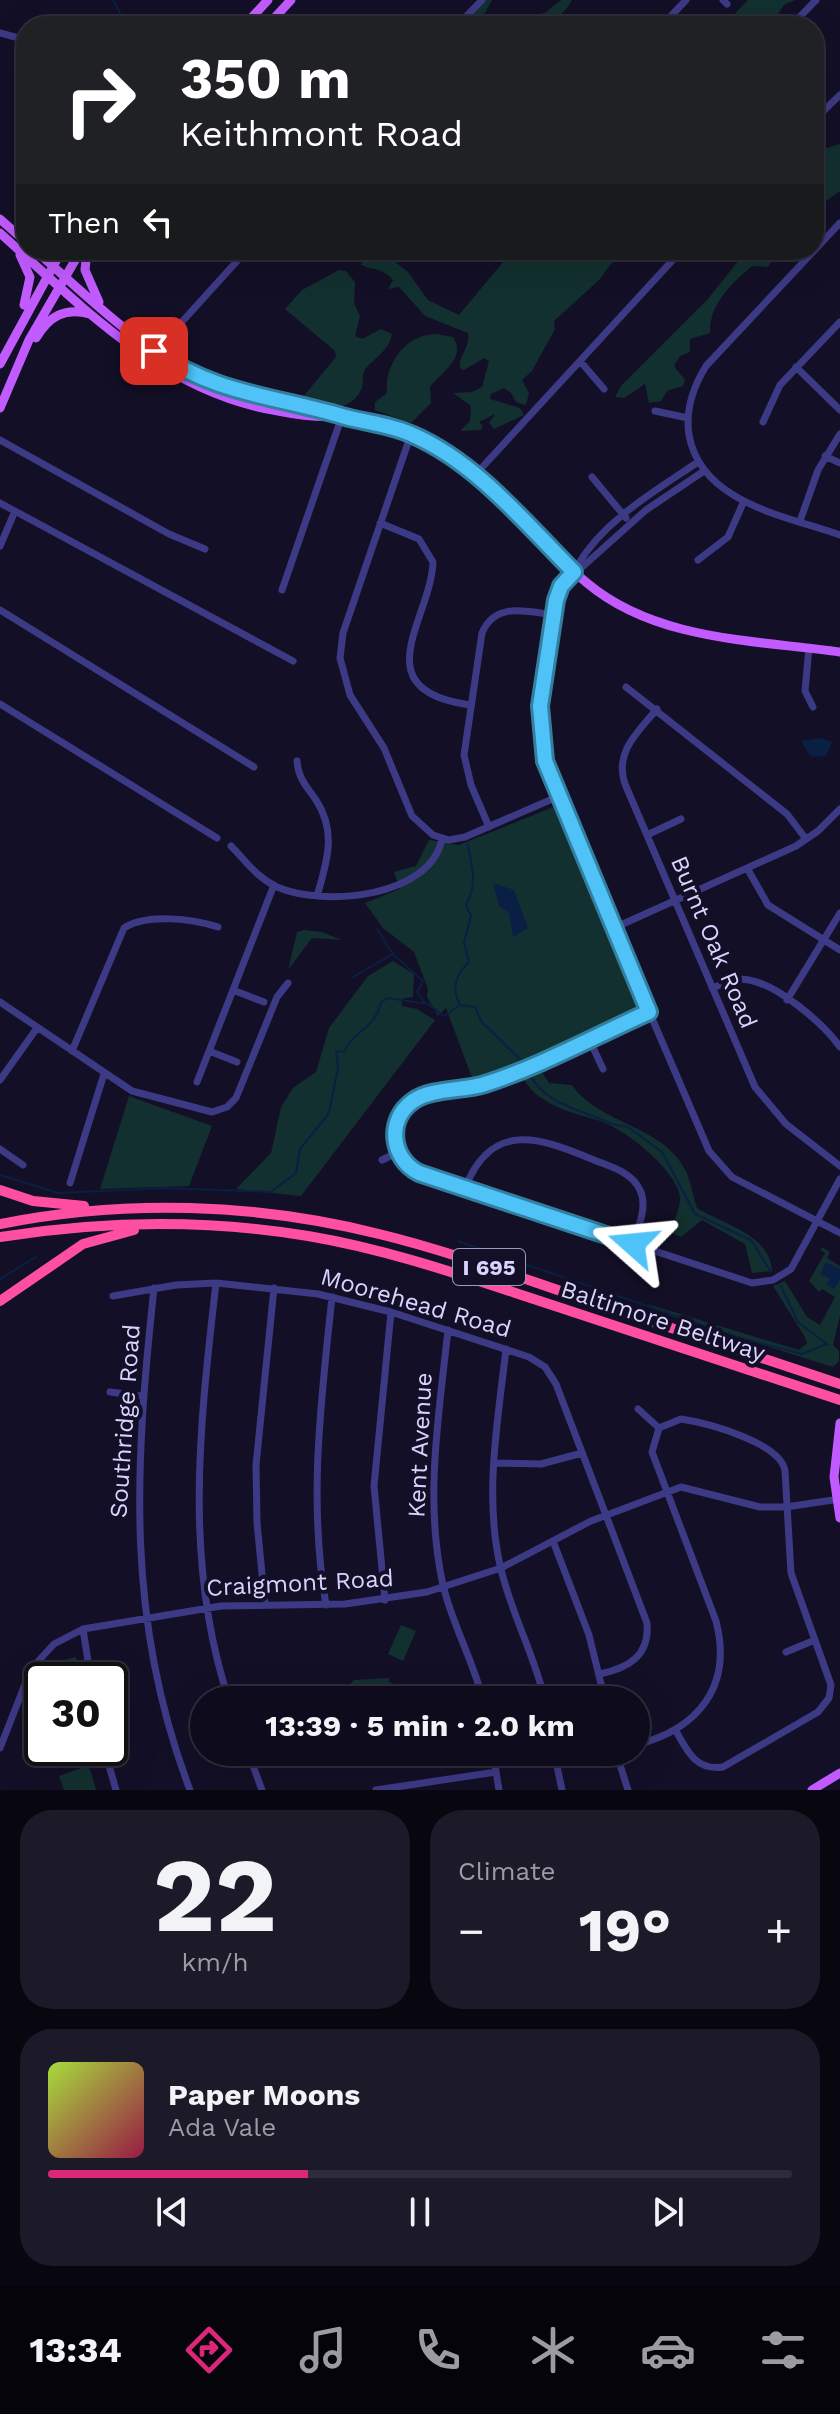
<!DOCTYPE html>
<html lang="en">
<head>
<meta charset="utf-8">
<style>
  :root { --surface:#0e0b1c; --page:#1c1929; --text:#f1f3f6; --muted:#9b9ba3; --line:#2e2b3b; --accent:#db2777 }
  body { margin:0; font-family:"Work Sans",sans-serif; background:var(--page); color:var(--text); height:100vh; display:flex; flex-direction:column; font-size:30px; white-space:nowrap }
  * { box-sizing:border-box; margin:0 }
  p { font-size:26px; color:var(--muted) }
  .icon { flex:none; width:44px; height:44px; fill:none; stroke:currentColor; stroke-width:2; stroke-linecap:round; stroke-linejoin:round }
  .map { position:relative; height:1790px; overflow:hidden }
  .details { display:flex; flex-direction:column; gap:20px; padding:20px; background:#08060f; flex:1 }
  .details>* { flex:none }
  .top-card { position:absolute; left:16px; top:16px; width:808px; height:244px; border-radius:32px; box-shadow:0 8px 32px #0002,0 0 0 2px var(--line); background:#202124; color:#fff; overflow:hidden }
  .speed { position:absolute; left:24px; top:1662px; display:flex; gap:16px; font-size:40px; font-weight:700; text-align:center }
  .speed>* { display:grid; place-content:center; width:104px; height:104px; border-radius:50%; background:var(--surface); box-shadow:0 8px 32px #0002,0 0 0 2px var(--line); line-height:1 }
  .speed .limit { border:4px solid #111; border-radius:12px; background:#fff; color:#111 }
  .pin { position:absolute; display:grid; place-items:center; width:68px; height:68px; color:#fff; margin:-34px; border-radius:16px; box-shadow:0 4px 12px #0006 }
  .me { position:absolute; width:88px; margin:-44px; rotate:288deg; stroke-linejoin:round; filter:drop-shadow(0 0 6px #0008) }
  .turn { display:flex; align-items:center; gap:28px; height:168px; padding:0 32px; font-size:36px }
  .turn .icon { width:104px; height:104px; stroke-width:2.5 }
  .turn b { display:block; font-size:56px; line-height:68px }
  .then { display:flex; align-items:center; height:76px; padding:0 32px; background:#0003; gap:16px; font-size:30px }
  .big { font-size:60px; font-weight:700; line-height:1.1 }
  .details .tile { flex:1; display:flex; flex-direction:column; justify-content:center; gap:12px; min-width:0; padding:0 28px; border-radius:32px; background:var(--page) }
  .details .dial { align-items:center; gap:0 }
  .dial b { font-size:104px; line-height:1 }
  .song { display:flex; align-items:center; gap:24px }
  .cover { width:96px; height:96px; border-radius:12px; background:linear-gradient(135deg,hsl(80 70% 55%),hsl(340 70% 35%)) }
  .played { height:8px; border-radius:4px; background:linear-gradient(90deg,var(--accent) 35%,var(--line) 35%) }
  .keys { display:flex; justify-content:space-around; direction:ltr }
  .heat { display:flex; justify-content:space-between; align-items:center; font-size:44px; direction:ltr }
  .details .tiles { flex:1; display:grid; gap:20px; grid-template-columns:1fr 1fr }
  .tile:last-child { grid-column:span 2 }
  .trip { position:absolute; left:190px; top:1686px; width:460px; height:80px; border-radius:40px; background:var(--surface); box-shadow:0 8px 32px #0002,0 0 0 2px var(--line); font-weight:700; line-height:80px; text-align:center }
  .menu { display:flex; height:128px; justify-content:space-around; align-items:center; background:#06040b; color:var(--muted) }
  .menu .icon { width:56px; height:56px }
  .menu .current { color:var(--accent) }
  .menu b { font-size:36px; color:var(--text) }
  .map>svg:first-child { display:block }
  .green { fill:#12302f }
  .water { fill:#0a1f44 }
  .lines { fill:none; stroke-linecap:round; stroke-linejoin:round }
  .stream { stroke:#0a1f44; stroke-width:2 }
  .minor { stroke:#3d3a85; stroke-width:7 }
  .major { stroke:#c25bff; stroke-width:9 }
  .highway { stroke:#ff4fa3; stroke-width:10 }
  .route-casing { stroke:#337fa1; stroke-width:20 }
  .route { stroke:#4fc3f7; stroke-width:14 }
  .labels { text-anchor:middle; stroke-width:8; stroke-linejoin:round; paint-order:stroke }
  .shield { fill:#130f26; stroke:#9e99be; stroke-width:2 }
  .shield-label { font-size:22px; font-weight:bold; fill:#d9d4ff }
  .street-label { font-size:24px; fill:#d9d4ff; stroke:#130f26 }
</style>
</head>
<body>
<div class="map">
<svg width="840" height="1790" viewBox="0 0 840 1790">
  <rect width="100%" height="100%" fill="#130f26"/>
  <path class="green" d="M 486,0 L 492,0 L 485,13 L 477,17 L 478,25 L 545,13 L 561,0 L 572,0 C 555,36 497,26 463,26 Z
    M 748,0 L 795,0 L 784,5 L 775,19 L 754,17 L 748,26 L 723,26 Z
    M 840,144 L 840,191 L 814,210 L 814,174 L 820,165 L 814,162 L 814,152 Z
    M 366,250 L 393,260 L 408,272 L 428,300 L 459,315 L 513,250 L 642,250 L 628,259 L 617,256 L 599,280 L 554,321 L 555,329 L 532,371 L 522,380 L 529,393 L 526,405 L 516,402 L 511,393 L 504,388 L 491,394 L 490,399 L 520,408 L 524,415 L 494,429 L 489,423 L 495,414 L 479,422 L 483,426 L 481,430 L 460,431 L 470,421 L 471,406 L 453,393 L 472,392 L 482,387 L 489,361 L 484,358 L 464,370 L 460,368 C 458,355 471,347 468,333 L 425,316 L 399,287 L 388,289 L 393,280 C 385,269 373,270 361,265 Z
    M 747,250 L 779,250 L 768,267 L 752,266 C 731,284 709,305 710,333 L 690,339 L 690,352 L 680,356 L 674,366 L 685,380 L 683,386 L 667,391 L 661,401 L 649,403 L 645,384 L 624,398 L 615,397 L 621,386 L 707,300 Z
    M 339,270 L 346,271 L 355,282 L 354,303 L 360,316 L 355,336 L 362,339 L 381,329 L 392,334 C 389,350 377,356 367,367 C 360,375 365,382 361,390 C 350,413 320,411 302,398 L 336,357 L 335,351 L 285,309 L 302,290 Z
    M 436,334 L 453,337 C 467,358 441,373 430,387 L 431,403 L 411,423 L 375,410 L 375,402 L 386,394 C 388,387 386,382 388,375 C 395,351 412,335 436,334 Z
    M 553,807 L 642,1009 L 474,1083 L 446,1008 L 438,1016 L 427,997 L 428,989 L 414,952 L 383,928 L 365,903 L 400,889 L 394,872 L 416,866 L 429,840 L 459,845 Z
    M 304,930 L 322,932 L 342,940 L 312,938 L 288,970 L 297,932 Z
    M 393,961 L 414,974 L 413,997 L 401,999 L 402,1006 L 417,1009 L 435,1020 L 301,1196 L 236,1189 L 271,1153 L 281,1107 L 293,1088 L 316,1072 L 329,1028 L 368,976 Z
    M 539,1068 L 549,1083 L 572,1085 C 600,1125 662,1124 686,1171 C 691,1182 693,1196 697,1208 C 722,1224 770,1234 772,1271 L 752,1273 L 745,1244 L 702,1220 L 681,1237 L 669,1232 C 673,1222 681,1209 680,1197 C 677,1170 623,1127 597,1120 C 569,1112 536,1104 521,1075 Z
    M 129,1096 L 212,1126 L 189,1186 L 100,1189 Z
    M 822,1247 L 830,1252 L 827,1258 L 840,1266 L 840,1316 L 833,1345 L 839,1351 L 839,1361 L 833,1367 L 671,1316 L 647,1304 L 799,1350 L 807,1343 L 805,1337 L 773,1286 L 785,1281 L 807,1317 L 820,1325 L 835,1297 L 822,1289 L 819,1292 L 809,1281 L 825,1253 L 820,1250 Z
    M 401,1625 L 416,1631 L 403,1661 L 388,1654 Z
    M 76,1657 L 81,1680 L 47,1680 L 44,1665 Z
    M 389,1678 L 389,1682 L 418,1694 L 415,1700 L 348,1700 L 349,1685 L 354,1680 Z
    M 84,1767 L 90,1769 L 96,1790 L 64,1790 L 59,1776 Z"/>
  <path class="water" d="M 821,738 L 832,742 L 826,756 L 811,757 L 801,741 Z
    M 493,883 L 514,890 L 528,928 L 513,937 L 509,913 L 499,906 Z
    M 826,1262 L 840,1269 L 840,1280 L 834,1289 L 827,1285 L 830,1278 L 820,1274 Z"/>
  <g class="lines">
    <path class="stream" d="M 113,0 L 127,26
      M 377,929 L 393,954 L 423,981 L 417,992 L 425,1003
      M 353,977 L 393,954
      M 460,1005 C 451,989 456,974 469,962 L 464,943 L 471,916 L 466,905 C 478,884 472,867 468,845
      M 528,1071 C 542,1104 582,1110 612,1124 L 628,1127 L 662,1152 L 695,1214 L 751,1240 L 771,1272
      M 0,1175 L 58,1193 L 166,1188 L 271,1192 L 296,1173 L 300,1149 L 329,1113 L 338,1067 L 336,1051 L 344,1052 C 354,1030 376,1028 381,1002 L 388,998 L 428,1004 L 444,1016 L 460,1005 L 475,1007 L 481,1021 L 526,1065
      M 458,1241 L 737,1337 L 802,1354 L 826,1344
      M 0,1279 L 36,1257
      M 781,1286 L 798,1322 L 828,1345"/>
    <path class="minor" d="M 723,0 L 727,4
      M 670,17 L 679,26
      M 661,21 L 670,17 L 686,0
      M 457,26 L 482,0
      M 791,26 L 816,0
      M 0,33 L 26,40
      M 814,120 L 840,95
      M 840,223 L 706,366 C 693,387 685,409 689,435 C 701,503 786,516 840,535
      M 152,355 L 247,250
      M 580,361 L 604,389
      M 796,367 L 840,410
      M 655,411 L 688,418
      M 763,422 L 780,385 L 840,322
      M 411,434 L 343,633 L 340,658 L 350,695 L 384,748 L 412,816 L 433,835 L 449,840 L 465,837 L 557,797
      M 0,440 L 169,534 L 205,549
      M 825,456 L 840,463
      M 704,471 L 646,510 L 561,586 L 539,721 L 545,761 L 557,797 L 709,1151 L 732,1177 L 840,1233
      M 475,475 L 682,250
      M 592,477 L 626,518
      M 0,503 L 293,661
      M 800,521 L 818,470 L 840,434
      M 380,523 L 419,539 L 433,562 C 431,619 362,690 470,705
      M 0,546 L 15,511
      M 698,560 L 728,537 L 744,501
      M 577,566 C 604,520 655,491 698,462
      M 282,590 L 342,416
      M 0,610 L 254,767
      M 809,647 L 805,691 L 813,707
      M 626,687 L 787,814 L 806,839
      M 0,704 L 217,838
      M 657,709 C 638,732 614,752 625,784 L 755,1087 L 786,1124 L 840,1166
      M 297,761 C 298,778 307,787 316,800 C 337,832 327,862 317,896
      M 489,827 L 471,785 L 464,755 L 482,633 C 495,602 526,611 553,615
      M 647,835 L 681,819
      M 231,846 C 246,861 256,877 277,887 C 324,907 430,898 442,839
      M 747,868 L 768,905 L 840,950
      M 614,928 L 796,846 L 818,831 L 840,809
      M 712,988 C 724,984 736,977 749,980 C 778,985 823,1023 840,1047
      M 233,990 L 264,1002
      M 787,1000 L 840,913
      M 0,1002 L 132,1091 L 212,1112 L 227,1107 L 236,1098 L 277,997 L 288,983
      M 649,1012 C 593,1037 535,1071 475,1087 C 455,1092 427,1089 410,1103 C 382,1127 397,1164 427,1176 L 752,1283 L 773,1280 L 791,1269 L 840,1179
      M 589,1039 L 603,1069
      M 72,1051 L 124,928 C 147,913 193,919 218,927
      M 209,1051 L 237,1062
      M 0,1080 L 37,1028
      M 197,1082 L 274,885
      M 0,1149 L 23,1165
      M 382,1160 L 398,1152
      M 70,1183 L 104,1074
      M 465,1188 C 492,1119 541,1138 594,1160 C 611,1167 632,1172 640,1190 C 648,1207 638,1227 633,1244
      M 216,1283 C 200,1423 183,1563 229,1700
      M 154,1288 C 135,1465 125,1620 190,1790
      M 113,1296 L 176,1285 L 216,1283 L 318,1294 L 391,1312 L 529,1357 L 545,1367 L 556,1384 L 647,1623 C 650,1656 628,1668 600,1674
      M 448,1330 C 439,1414 424,1500 443,1585 C 452,1624 473,1660 483,1700
      M 506,1349 C 498,1420 484,1494 500,1565 C 510,1611 534,1654 545,1700
      M 110,1392 L 142,1396
      M 638,1409 L 659,1428
      M 494,1463 L 541,1464 L 582,1453
      M 553,1541 L 589,1635 L 605,1700
      M 385,1600 L 374,1486 L 391,1312
      M 265,1604 L 257,1523 L 256,1465 L 274,1288
      M 326,1605 C 308,1501 321,1401 332,1297
      M 83,1629 L 91,1680
      M 786,1652 L 815,1640
      M 636,1745 C 698,1729 733,1687 716,1621 L 652,1452 L 659,1428 L 681,1419 C 708,1423 781,1443 785,1471 L 791,1573 L 831,1685 L 829,1698 L 818,1712 L 723,1767 C 696,1771 687,1751 676,1731
      M 0,1748 L 31,1669 L 54,1644 L 83,1629 L 221,1606 L 345,1604 L 427,1592 L 501,1568 L 591,1521 L 681,1487 L 760,1507 L 786,1507 L 840,1499
      M 104,1748 L 116,1790
      M 248,1752 L 262,1790
      M 493,1752 L 499,1790
      M 554,1752 L 562,1790
      M 616,1752 L 628,1790
      M 376,1790 L 496,1772"/>
    <path class="major" d="M 244,26 L 268,0
      M 267,26 L 291,0
      M 0,219 L 26,242
      M 0,233 C 82,307 164,393 278,411 C 298,415 318,418 338,416
      M 35,250 C 96,304 158,368 236,392 C 298,411 365,411 424,440 C 489,472 532,537 587,583 C 656,641 755,640 840,652
      M 87,250 L 85,270 L 99,302
      M 20,255 L 30,277 L 24,305
      M 36,338 C 49,316 65,307 90,314
      M 0,364 L 62,250
      M 0,408 L 29,340 L 81,250
      M 840,1423 L 834,1477 L 840,1518
      M 812,1790 L 840,1773"/>
    <path class="highway" d="M 0,1190 L 33,1201 L 84,1206
      M 0,1224 C 125,1199 255,1203 379,1234 C 445,1250 510,1274 575,1296 C 664,1325 752,1355 840,1384
      M 0,1237 C 101,1221 206,1219 308,1236 C 392,1250 472,1279 552,1305 C 648,1337 744,1369 840,1400
      M 0,1301 L 83,1244 L 134,1230"/>
  </g>
  <g class="lines">
    <defs>
      <path id="route" d="M 154,351 C 215,394 274,396 342,416 C 366,423 390,424 413,435 C 477,463 525,523 574,572 L 561,586 L 556,600 L 540,706 L 545,761 L 649,1012 C 595,1036 541,1066 485,1084 C 463,1091 431,1088 413,1101 C 386,1120 391,1159 419,1173 L 633,1244"/>
    </defs>
    <use href="#route" class="route-casing"/>
    <use href="#route" class="route"/>
  </g>
  <g class="labels">
    <rect class="shield" x="453" y="1249" width="72" height="36" rx="6"/>
    <g class="shield-label">
      <text x="489" y="1275">I 695</text>
    </g>
    <g class="street-label">
      <text transform="translate(714 942) rotate(67)" y="8">Burnt Oak Road</text>
      <text transform="translate(416 1303) rotate(16)" y="8">Moorehead Road</text>
      <text transform="translate(663 1321) rotate(18)" y="8">Baltimore Beltway</text>
      <text transform="translate(125 1421) rotate(-86)" y="8">Southridge Road</text>
      <text transform="translate(420 1445) rotate(-87)" y="8">Kent Avenue</text>
      <text transform="translate(300 1583) rotate(-3)" y="8">Craigmont Road</text>
    </g>
  </g>
</svg>
<div class="speed"><div class="limit">30</div></div>
<div class="pin" style="left:154px;top:351px;background:#d93025"><svg class="icon" aria-label="arrive" viewBox="0 0 24 24"><path d="M6 21V4h12l-3 4 3 4H6"/></svg></div>
<svg class="me" style="left:633px;top:1244px" viewBox="-20 -20 40 40"><path d="M0-17L14 15 0 8-14 15z" fill="#4fc3f7" stroke="#fff" stroke-width="4"/></svg>
<div class="trip">13:39 · 5 min · 2.0 km</div>
<div class="top-card">
<div class="turn"><svg class="icon" aria-label="right" viewBox="0 0 24 24"><path d="M7 20v-9h11M14 6l5 5-5 5"/></svg><div><b>350 m</b>Keithmont Road</div></div>
<div class="then">Then<svg class="icon" aria-label="left" viewBox="0 0 24 24"><path d="M17 20v-9H6M10 6l-5 5 5 5"/></svg></div>
</div>
</div>
<section class="details">
<div class="tiles">
<div class="tile dial"><b>22</b><p>km/h</p></div>
<div class="tile"><p>Climate</p>
<div class="heat"><a>−</a><b class="big">19°</b><a>+</a></div>
</div>
<div class="tile">
<div class="song"><i class="cover"></i><div><b>Paper Moons</b><p>Ada Vale</p></div></div>
<div class="played"></div>
<div class="keys"><svg class="icon" aria-label="previous" viewBox="0 0 24 24"><path d="M18 5L8 12l10 7zM5 5v14"/></svg><svg class="icon" aria-label="pause" viewBox="0 0 24 24"><path d="M8 5v14M16 5v14"/></svg><svg class="icon" aria-label="next" viewBox="0 0 24 24"><path d="M6 5l10 7-10 7zM19 5v14"/></svg></div>
</div>
</div>
</section>
<nav class="menu">
<b>13:34</b>
<svg class="icon current" aria-label="directions" viewBox="0 0 24 24"><path d="M12 3l9 9-9 9-9-9zM9 14v-3h6M13 9l2 2-2 2"/></svg>
<svg class="icon" aria-label="music" viewBox="0 0 24 24"><path d="M9 18V5l10-2v13"/><circle cx="6" cy="18" r="3"/><circle cx="16" cy="16" r="3"/></svg>
<svg class="icon" aria-label="phone" viewBox="0 0 24 24"><path d="M5 4h4l2 5-3 2q2 4 5 5l2-3 5 2v4C11 20 4 13 5 4z"/></svg>
<svg class="icon" aria-label="climate" viewBox="0 0 24 24"><path d="M12 3v18M4 7l16 10M4 17L20 7"/></svg>
<svg class="icon" aria-label="car" viewBox="0 0 24 24"><path d="M5 17H2v-5l4-1 3-4h7l3 4 3 1v5h-3M9 17h6M6 11h13"/><circle cx="7" cy="17" r="2"/><circle cx="17" cy="17" r="2"/></svg>
<svg class="icon" aria-label="filters" viewBox="0 0 24 24"><path d="M4 7h16M4 17h16"/><circle cx="9" cy="7" r="2"/><circle cx="15" cy="17" r="2"/></svg>
</nav>
</body>
</html>
